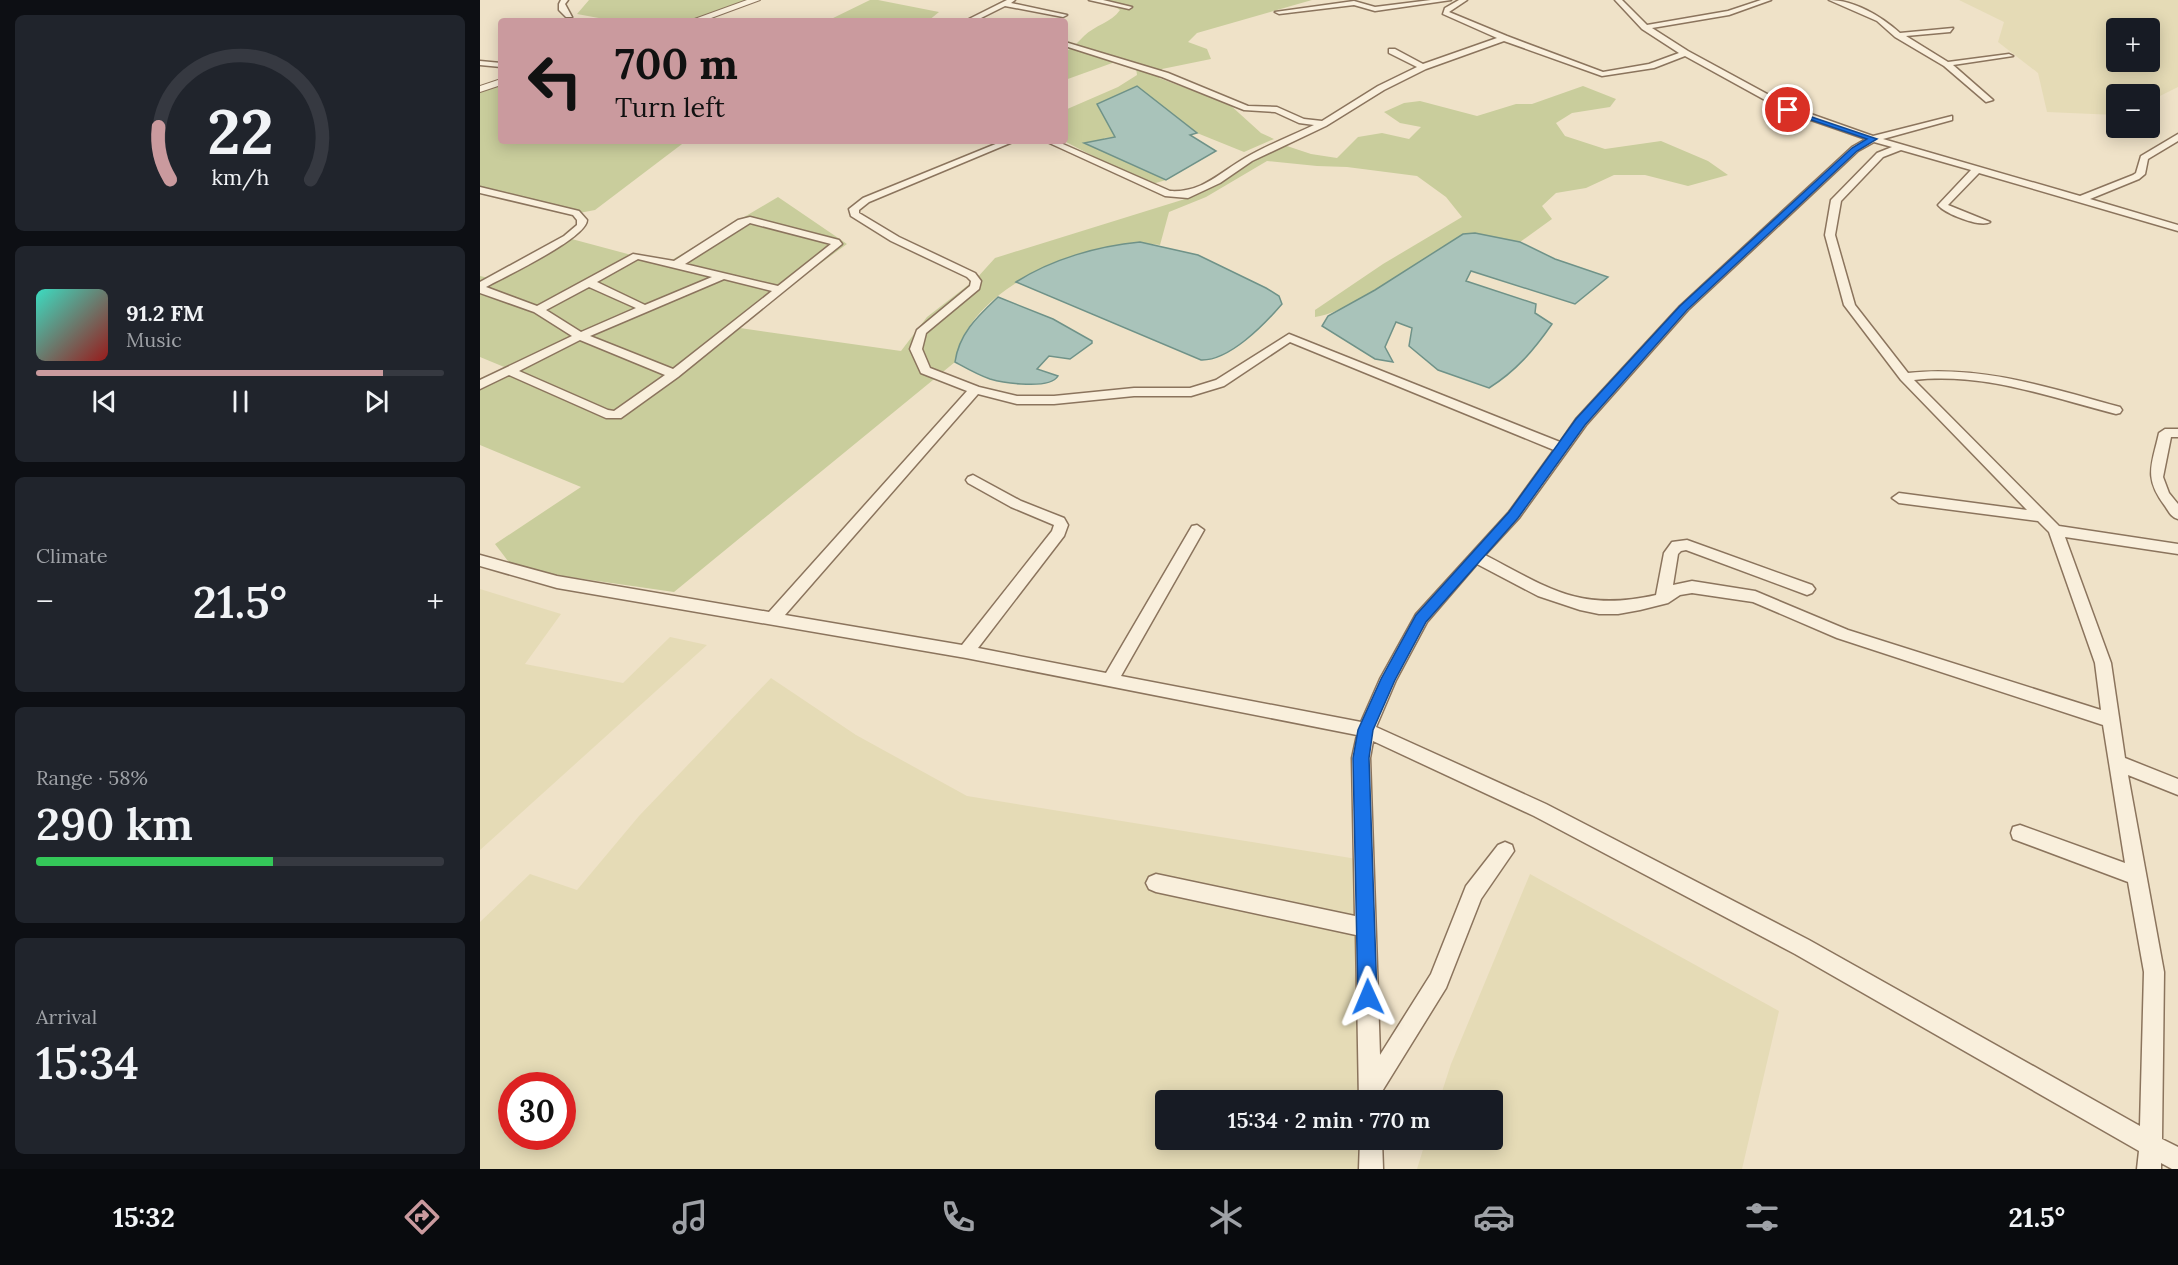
<!DOCTYPE html>
<html lang="en">
<head>
<meta charset="utf-8">
<style>
  :root { --surface:#171b24; --page:#20242c; --text:#f1f3f6; --muted:#9ea1a6; --line:#363941; --accent:#ca9a9e }
  body { margin:0; font-family:Lora,serif; background:var(--page); color:var(--text); height:100vh; display:flex; flex-direction:column; font-size:22px; white-space:nowrap }
  * { box-sizing:border-box; margin:0 }
  p { font-size:20px; color:var(--muted) }
  .icon { flex:none; width:33px; height:33px; fill:none; stroke:currentColor; stroke-width:2; stroke-linecap:round; stroke-linejoin:round }
  .map { position:relative; flex:1; overflow:hidden }
  .drawer { display:flex; flex-direction:column; gap:15px; padding:15px; background:#0d0f14; width:480px }
  .drawer>* { flex:none }
  .banner { position:absolute; left:18px; top:18px; width:570px; height:126px; border-radius:6px; box-shadow:0 3px 15px #0003; background:#ca9a9e; color:#111; overflow:hidden }
  .tools { position:absolute; left:1626px; top:18px; display:grid; gap:12px }
  .tools a { display:grid; place-items:center; width:54px; height:54px; border-radius:6px; background:var(--surface); box-shadow:0 3px 15px #0003; font-size:30px }
  .speed { position:absolute; left:18px; top:1072px; display:flex; gap:12px; font-size:30px; font-weight:700; text-align:center }
  .speed>* { display:grid; place-content:center; width:78px; height:78px; border-radius:50%; background:var(--surface); box-shadow:0 3px 15px #0003; line-height:1 }
  .speed .limit { border:9px solid #d22; background:#fff; color:#111 }
  .pin { position:absolute; display:grid; place-items:center; width:51px; height:51px; color:#fff; margin:-26px; border:3px solid #fff; border-radius:50%; box-shadow:0 2px 6px #0007 }
  .me { position:absolute; width:66px; margin:-33px; rotate:359deg; stroke-linejoin:round; filter:drop-shadow(0 0 4px #0008) }
  .turn { display:flex; align-items:center; gap:21px; height:126px; padding:0 18px; font-size:27px }
  .turn .icon { width:78px; height:78px; stroke-width:2.5 }
  .turn b { display:block; font-size:42px; line-height:51px }
  .big { font-size:45px; font-weight:600; line-height:1.1 }
  .drawer .card { flex:1; display:flex; flex-direction:column; justify-content:center; gap:9px; min-width:0; padding:0 21px; border-radius:9px; background:var(--page) }
  .drawer .dial { align-items:center; gap:0 }
  .dial svg { height:156px; overflow:visible; fill:none; stroke:var(--line); stroke-width:7; stroke-linecap:round; text-anchor:middle }
  .dial text { fill:var(--text); stroke:none }
  .song { display:flex; align-items:center; gap:18px }
  .cover { width:72px; height:72px; border-radius:9px; background:linear-gradient(135deg,hsl(170 70% 55%),hsl(0 70% 35%)) }
  .played { height:6px; border-radius:3px; background:linear-gradient(90deg,var(--accent) 85%,var(--line) 85%) }
  .keys { display:flex; justify-content:space-around; direction:ltr }
  .heat { display:flex; justify-content:space-between; align-items:center; font-size:33px; direction:ltr }
  .charge { height:9px; border-radius:4px; background:linear-gradient(90deg,#34c759 58%,var(--line) 0) }
  .trip { position:absolute; left:675px; top:1090px; width:348px; height:60px; border-radius:6px; background:var(--surface); box-shadow:0 3px 15px #0003; font-weight:600; line-height:60px; text-align:center }
  .tab-bar { display:flex; height:96px; justify-content:space-around; align-items:center; background:#090b0e; color:var(--muted) }
  .tab-bar .icon { width:42px; height:42px }
  .tab-bar .active { color:var(--accent) }
  .tab-bar b { font-size:27px; color:var(--text) }
  main { display:flex; flex:1; min-height:0 }
  .map>svg:first-child { display:block }
  .farmland { fill:#e5dbb6; fill-rule:evenodd }
  .green { fill:#c9cd9c }
  .water { fill:#a9c3ba; stroke:#6f9288; stroke-width:1.5 }
  .lines { fill:none; stroke-linecap:round; stroke-linejoin:round }
  .minor-casing { stroke:#8b745d; stroke-width:3 }
  .tertiary-casing { stroke:#8b745d; stroke-width:2 }
  .minor { fill:#f9efdc; fill-rule:evenodd }
  .tertiary { fill:#f9efdc; fill-rule:evenodd }
  .route { fill:#1a73e8; stroke:#114b97; stroke-width:1.5 }
</style>
</head>
<body>
<main>
<section class="drawer">
<div class="card dial"><svg viewBox="0 0 100 80">
<path d="M14 69A42 42 0 1 1 86 69"/>
<path d="M14 69A42 42 0 0 1 8 42" stroke="#ca9a9e"/>
<text x="50" y="56" font-size="32" font-weight="700">22</text>
<text x="50" y="72" font-size="11">km/h</text>
</svg></div>
<div class="card">
<div class="song"><i class="cover"></i><div><b>91.2 FM</b><p>Music</p></div></div>
<div class="played"></div>
<div class="keys"><svg class="icon" aria-label="previous" viewBox="0 0 24 24"><path d="M18 5L8 12l10 7zM5 5v14"/></svg><svg class="icon" aria-label="pause" viewBox="0 0 24 24"><path d="M8 5v14M16 5v14"/></svg><svg class="icon" aria-label="next" viewBox="0 0 24 24"><path d="M6 5l10 7-10 7zM19 5v14"/></svg></div>
</div>
<div class="card"><p>Climate</p>
<div class="heat"><a>−</a><b class="big">21.5°</b><a>+</a></div>
</div>
<div class="card"><p>Range · 58%</p><b class="big">290 km</b><div class="charge"></div></div>
<div class="card"><p>Arrival</p><b class="big">15:34</b></div>
</section>
<div class="map">
<svg width="1698" height="1169" viewBox="0 0 1698 1169">
  <rect width="100%" height="100%" fill="#efe2c8"/>
  <path class="farmland" d="M 1479,0 L 1698,0 L 1698,87 L 1670,101 L 1670,94 L 1636,94 L 1636,115 L 1567,112 L 1558,73 L 1518,42 L 1524,22 ZM 1636,28 L 1670,28 L 1670,62 L 1636,62 Z
    M 0,589 L 81,614 L 45,664 L 143,683 L 190,637 L 227,645 L 0,850 Z
    M 291,678 L 376,735 L 487,796 L 877,859 L 883,1101 L 686,1101 L 686,1140 L 882,1140 L 881,1169 L 0,1169 L 0,922 L 50,874 L 97,890 L 159,816 ZM 32,1086 L 82,1086 L 82,1137 L 32,1137 Z
    M 1050,874 L 1299,1011 L 1262,1169 L 937,1169 L 946,1140 L 1012,1140 L 1012,1101 L 959,1101 L 971,1064 Z"/>
  <path class="green" d="M 109,0 L 276,0 L 214,21 L 135,21 L 97,14 Z
    M 390,0 L 398,0 L 459,12 L 448,21 L 347,21 Z
    M 624,0 L 832,0 L 717,33 L 708,42 L 727,49 L 731,59 L 682,69 L 679,78 L 749,104 L 781,133 L 794,139 L 764,152 L 717,133 L 688,110 L 628,125 L 636,137 L 624,138 L 635,157 L 686,180 L 669,185 L 584,141 L 585,110 L 638,87 L 657,75 L 656,68 L 635,62 L 585,80 L 585,52 C 594,47 597,43 604,36 C 615,25 631,23 640,10 Z
    M 21,82 L 21,141 L 206,141 L 115,210 L 94,214 L 0,191 L 0,89 Z
    M 1103,86 L 1136,99 L 1130,107 L 1092,113 L 1076,123 L 1085,136 L 1125,149 L 1181,141 L 1228,161 L 1248,175 L 1208,186 L 1165,175 L 1134,175 L 1106,188 L 1076,193 L 1062,206 L 1072,219 L 1040,242 L 995,233 L 983,234 C 951,255 870,313 835,317 L 835,310 L 903,264 L 982,217 L 966,197 L 937,176 L 867,167 L 837,166 L 787,161 L 726,197 L 689,212 L 680,245 C 612,235 486,287 475,362 L 194,592 L 34,569 L 15,544 L 101,487 L 0,445 L 0,388 L 29,369 L 0,357 L 0,276 L 13,279 L 88,238 L 185,264 L 298,197 L 367,244 L 253,327 L 421,351 L 447,317 L 496,279 L 515,258 L 705,199 L 778,156 L 804,145 L 831,154 L 857,158 L 878,137 L 902,133 L 929,139 L 941,127 L 920,123 L 904,112 L 924,103 L 940,101 L 997,116 L 1036,104 L 1052,104 Z"/>
  <path class="water" d="M 657,86 L 717,133 L 710,135 L 736,151 L 686,180 L 604,143 L 635,137 L 617,104 Z
    M 995,233 L 1040,242 L 1075,259 L 1128,277 L 1095,304 L 991,271 L 986,281 L 1056,304 L 1055,313 L 1072,324 C 1054,350 1036,371 1009,388 L 958,370 L 929,346 L 932,328 L 916,322 L 905,347 L 913,362 L 895,359 L 842,326 L 848,316 L 895,290 L 983,234 Z
    M 660,242 L 718,255 L 786,288 L 799,296 L 802,304 C 784,325 749,361 721,360 L 536,282 C 572,259 618,246 660,242 Z
    M 518,297 L 573,319 L 612,341 L 612,343 L 590,359 L 569,356 L 557,369 L 578,376 C 570,390 524,383 510,379 C 498,375 486,368 475,362 C 479,333 498,316 518,297 Z"/>
  <g class="lines">
    <defs>
      <path id="minor" d="M 81,0 L 88,0 L 85,4 L 92,17 L 86,17 L 79,10 L 79,4 Z
        M 527,0 L 535,0 L 531,3 L 587,15 L 583,17 L 525,6 L 499,19 L 502,21 L 489,19 Z
        M 609,0 L 623,0 L 652,7 L 649,9 Z
        M 951,0 L 971,0 L 895,11 L 874,5 L 799,14 L 795,12 L 874,1 L 895,7 Z
        M 979,0 L 987,0 L 969,12 L 1027,36 L 1123,72 L 1169,64 L 1199,53 L 1162,29 L 1135,0 L 1142,0 L 1167,25 L 1248,11 L 1281,0 L 1291,0 L 1249,15 L 1172,28 L 1208,51 L 1311,107 L 1393,136 L 1472,116 L 1472,120 L 1403,139 L 1600,196 L 1653,175 L 1656,173 L 1661,156 L 1698,134 L 1698,141 L 1668,159 L 1665,174 L 1659,179 L 1610,199 L 1698,225 L 1698,231 L 1499,173 L 1468,205 L 1510,222 C 1501,228 1465,214 1458,205 L 1491,170 L 1421,150 L 1403,157 L 1361,201 L 1355,235 L 1375,305 L 1428,373 C 1502,365 1570,388 1640,407 L 1642,410 L 1640,413 L 1636,414 C 1569,397 1504,372 1434,380 L 1579,526 L 1698,544 L 1698,554 L 1585,537 L 1631,663 L 1645,758 L 1698,779 L 1698,795 L 1648,775 L 1684,972 L 1682,1139 L 1698,1147 L 1698,1169 L 1692,1169 L 1681,1163 L 1681,1169 L 1657,1169 L 1659,1151 L 1315,954 L 1054,816 L 893,741 L 890,758 L 900,1055 L 951,974 L 986,886 L 1018,845 L 1025,842 L 1032,845 L 1034,851 L 1001,899 L 966,988 L 901,1093 L 901,1101 L 879,1101 L 876,935 L 676,892 L 669,889 L 666,883 L 669,877 L 676,874 L 875,916 L 872,758 L 877,735 L 486,658 L 77,588 L 0,566 L 0,555 L 77,576 L 289,612 L 487,391 L 441,373 L 430,349 L 437,330 L 490,286 L 491,281 L 487,277 L 411,241 L 371,216 L 369,209 L 383,198 L 523,141 L 535,141 L 389,202 L 379,210 L 379,213 L 419,237 L 495,273 L 501,281 L 499,289 L 446,333 L 442,349 L 450,368 L 499,387 L 537,396 L 574,396 L 654,388 L 710,388 L 736,380 L 809,334 L 1080,442 L 1096,419 L 1200,306 L 1372,147 L 1386,139 L 1305,111 L 1205,56 L 1174,68 L 1122,76 L 1024,41 L 946,69 L 904,90 L 846,126 L 772,161 L 740,183 L 708,198 L 685,196 L 565,141 L 576,141 L 690,191 C 722,193 739,173 765,158 C 787,145 811,136 834,125 L 819,123 L 795,112 L 764,110 L 682,77 L 585,46 L 585,42 L 688,73 L 768,106 L 797,107 L 824,119 L 842,121 L 898,86 L 937,67 L 909,53 L 909,49 L 915,49 L 943,64 L 1017,38 L 963,14 L 965,8 ZM 1394,142 L 1412,147 L 1397,153 L 1351,200 L 1345,235 L 1364,305 L 1421,380 L 1547,510 L 1419,493 L 1412,498 L 1419,503 L 1558,521 L 1569,532 L 1615,663 L 1621,710 L 1368,630 L 1275,591 L 1212,581 L 1193,585 L 1198,554 L 1201,551 L 1206,550 L 1327,595 L 1332,593 L 1335,589 L 1332,585 L 1207,540 L 1192,542 L 1184,553 L 1176,595 C 1100,612 1070,589 1005,555 L 1039,518 L 1106,425 L 1208,310 L 1378,151 ZM 810,342 L 1074,450 L 1029,512 L 936,614 L 900,679 L 881,722 L 641,676 L 724,530 L 717,525 L 712,526 L 626,673 L 498,648 L 584,536 L 588,525 L 584,518 L 541,501 L 493,475 L 488,477 L 486,480 L 488,483 L 531,507 L 574,525 L 572,531 L 482,645 L 305,615 L 498,394 L 537,404 L 574,404 L 654,396 L 711,396 L 744,386 ZM 997,564 L 1058,596 L 1100,610 L 1119,614 L 1138,614 L 1160,610 L 1188,603 L 1200,595 L 1212,593 L 1273,602 L 1357,638 L 1623,725 L 1645,863 L 1540,825 L 1533,827 L 1531,833 L 1533,839 L 1648,882 L 1664,972 L 1660,1126 L 1329,940 L 1066,804 L 896,727 L 916,680 L 947,622 Z
        M 1349,0 C 1374,0 1401,16 1420,33 L 1473,28 L 1470,32 L 1426,36 L 1468,62 L 1529,54 L 1533,56 L 1473,65 L 1513,100 L 1506,102 L 1464,66 L 1415,37 L 1397,21 Z
        M 0,61 L 21,63 L 21,67 L 0,65 Z
        M 0,187 L 99,211 L 107,220 C 107,238 24,277 6,287 L 57,306 L 153,254 L 194,261 L 258,220 L 270,217 L 359,240 L 362,244 L 198,377 L 141,418 L 126,418 L 29,375 L 0,389 L 0,380 L 92,336 L 54,312 L 0,293 L 0,282 L 84,236 L 97,225 L 97,220 L 93,215 L 0,193 ZM 270,223 L 351,244 L 298,286 L 205,264 ZM 158,259 L 232,277 L 165,305 L 117,282 ZM 244,279 L 292,291 L 193,369 L 110,336 ZM 109,287 L 156,308 L 101,332 L 66,310 ZM 100,340 L 185,375 L 134,411 L 128,410 L 39,371 Z
        M 1685,429 L 1698,429 L 1698,437 L 1691,437 L 1683,477 L 1689,493 L 1698,504 L 1698,519 C 1691,517 1689,512 1685,506 C 1663,477 1672,465 1679,433 Z
        M 880,1140 L 902,1140 L 903,1169 L 879,1169 Z"/>
      <path id="tertiary" d="M 267,0 L 280,0 L 223,21 L 209,21 Z
        M 21,79 L 21,85 L 0,92 L 0,86 Z"/>
    </defs>
    <use href="#minor" class="minor-casing"/>
    <use href="#tertiary" class="tertiary-casing"/>
    <use href="#minor" class="minor"/>
    <use href="#tertiary" class="tertiary"/>
  </g>
  <path class="route" d="M 1305,108 L 1397,139 L 1377,151 L 1207,310 L 1105,425 L 1038,518 L 946,622 L 915,680 L 893,730 L 889,758 L 897,997 L 894,1004 L 888,1007 L 881,1004 L 878,997 L 873,758 L 878,730 L 901,679 L 936,615 L 1029,512 L 1096,419 L 1200,306 L 1372,148 L 1387,139 L 1305,111 Z"/>
</svg>
<div class="tools">
<a>+</a>
<a>−</a>
</div>
<div class="speed"><div class="limit">30</div></div>
<div class="pin" style="left:1308px;top:110px;background:#d93025"><svg class="icon" aria-label="arrive" viewBox="0 0 24 24"><path d="M6 21V4h12l-3 4 3 4H6"/></svg></div>
<svg class="me" style="left:888px;top:997px" viewBox="-20 -20 40 40"><path d="M0-17L14 15 0 8-14 15z" fill="#1a73e8" stroke="#fff" stroke-width="4"/></svg>
<div class="trip">15:34 · 2 min · 770 m</div>
<div class="banner">
<div class="turn"><svg class="icon" aria-label="left" viewBox="0 0 24 24"><path d="M17 20v-9H6M10 6l-5 5 5 5"/></svg><div><b>700 m</b>Turn left</div></div>
</div>
</div>
</main>
<nav class="tab-bar">
<b>15:32</b>
<svg class="icon active" aria-label="directions" viewBox="0 0 24 24"><path d="M12 3l9 9-9 9-9-9zM9 14v-3h6M13 9l2 2-2 2"/></svg>
<svg class="icon" aria-label="music" viewBox="0 0 24 24"><path d="M9 18V5l10-2v13"/><circle cx="6" cy="18" r="3"/><circle cx="16" cy="16" r="3"/></svg>
<svg class="icon" aria-label="phone" viewBox="0 0 24 24"><path d="M5 4h4l2 5-3 2q2 4 5 5l2-3 5 2v4C11 20 4 13 5 4z"/></svg>
<svg class="icon" aria-label="climate" viewBox="0 0 24 24"><path d="M12 3v18M4 7l16 10M4 17L20 7"/></svg>
<svg class="icon" aria-label="car" viewBox="0 0 24 24"><path d="M5 17H2v-5l4-1 3-4h7l3 4 3 1v5h-3M9 17h6M6 11h13"/><circle cx="7" cy="17" r="2"/><circle cx="17" cy="17" r="2"/></svg>
<svg class="icon" aria-label="filters" viewBox="0 0 24 24"><path d="M4 7h16M4 17h16"/><circle cx="9" cy="7" r="2"/><circle cx="15" cy="17" r="2"/></svg>
<b>21.5°</b>
</nav>
</body>
</html>
